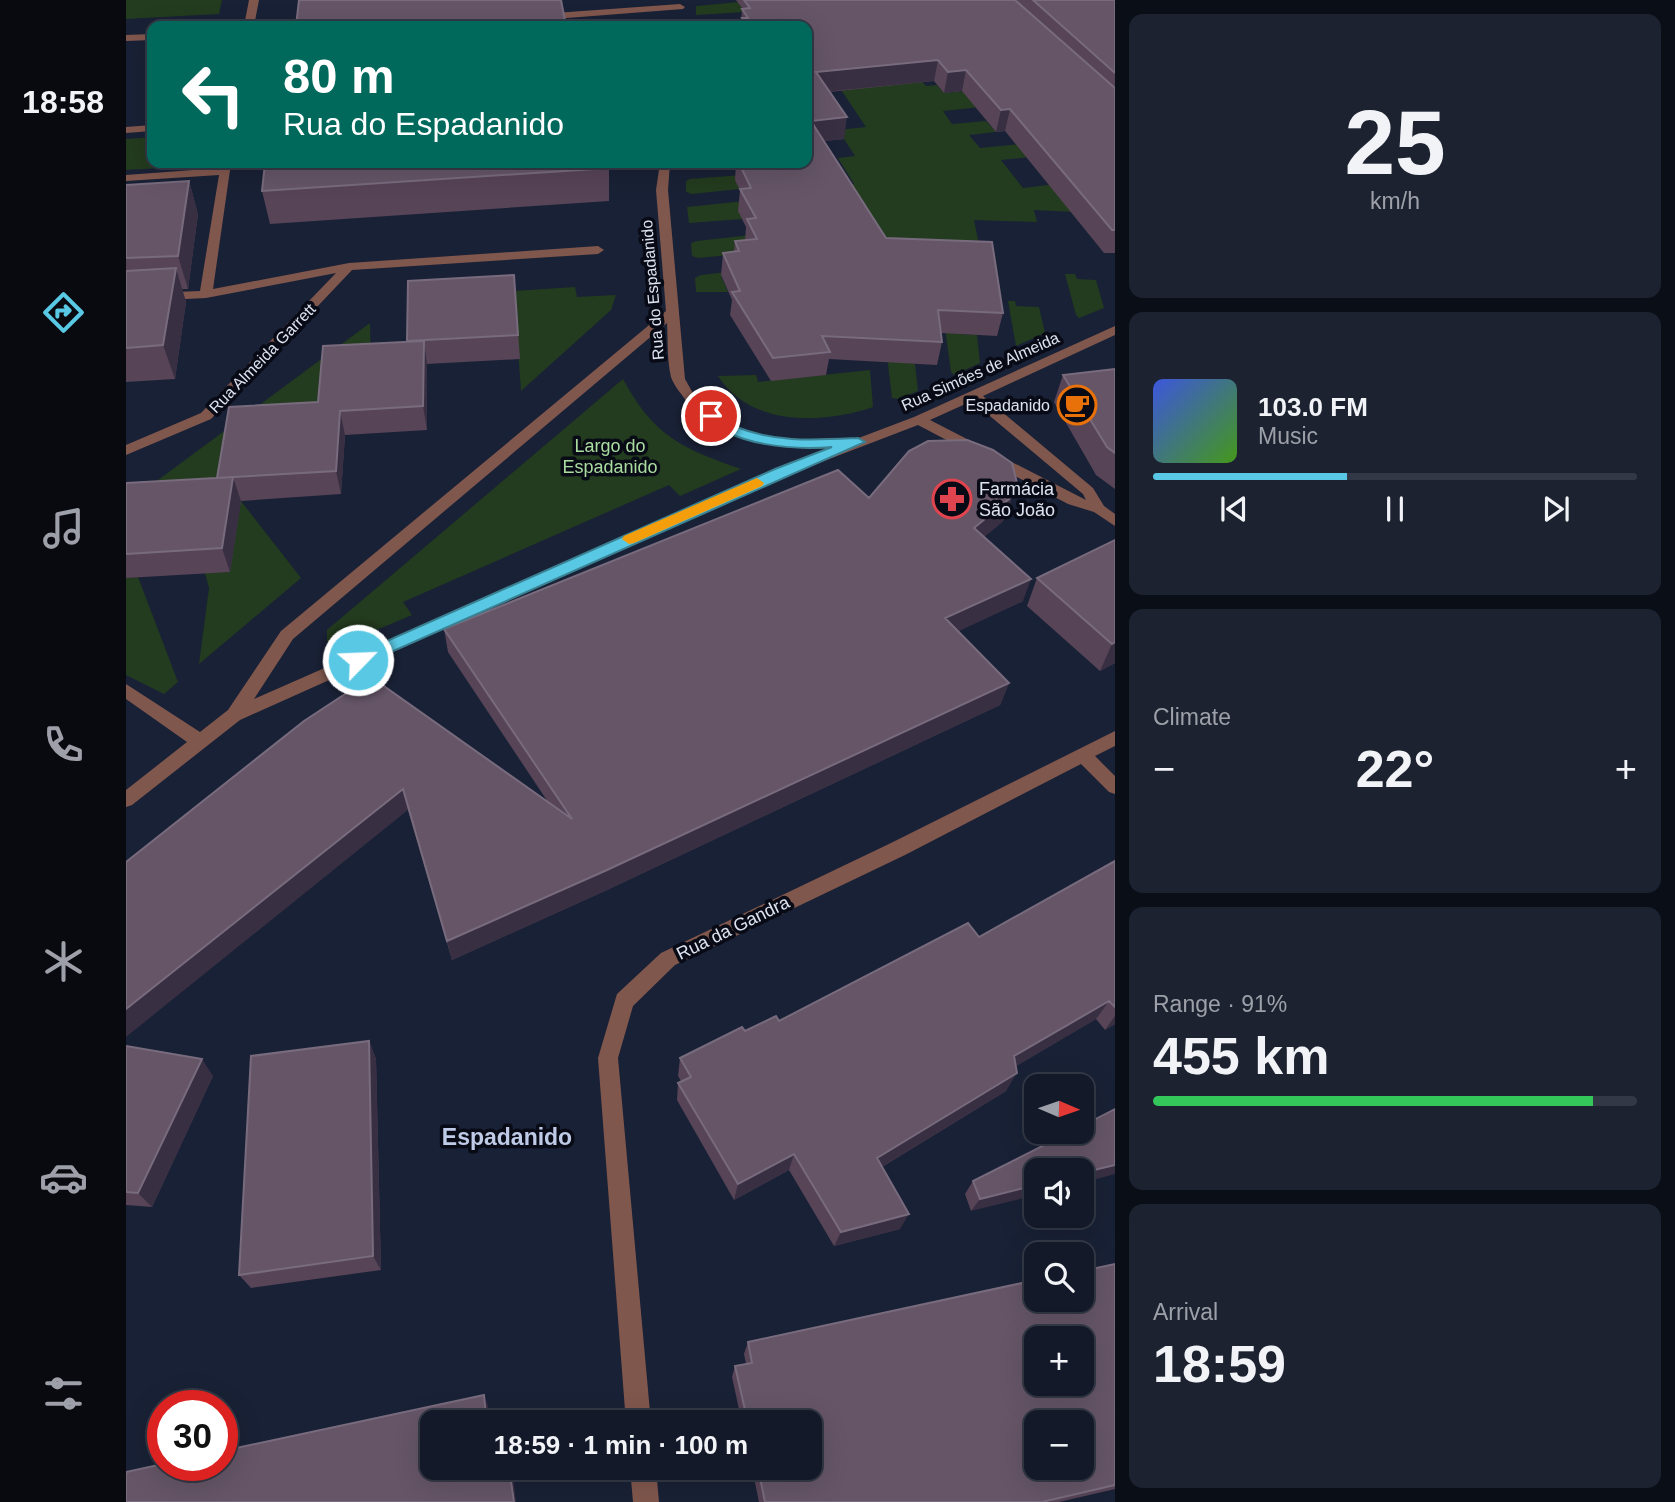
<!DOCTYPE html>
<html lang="en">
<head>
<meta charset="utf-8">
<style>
  :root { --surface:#131928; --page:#1c2230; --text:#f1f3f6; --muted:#9da0a8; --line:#323845; --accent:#59c8e4 }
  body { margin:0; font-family:Helvetica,sans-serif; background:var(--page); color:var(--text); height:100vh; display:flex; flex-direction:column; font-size:26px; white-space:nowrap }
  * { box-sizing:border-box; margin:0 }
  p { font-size:23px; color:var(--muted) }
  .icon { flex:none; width:38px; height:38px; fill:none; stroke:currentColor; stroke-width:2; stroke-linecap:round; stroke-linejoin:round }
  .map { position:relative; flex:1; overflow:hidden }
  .sheet { display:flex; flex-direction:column; gap:14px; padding:14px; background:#0a0e16; width:560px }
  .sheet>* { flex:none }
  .top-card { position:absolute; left:21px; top:21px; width:665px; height:147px; border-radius:14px; box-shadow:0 7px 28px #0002,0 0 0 2px var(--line); background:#00695c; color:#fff; overflow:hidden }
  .needle { width:46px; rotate:92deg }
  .fabs { position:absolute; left:898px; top:1074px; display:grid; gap:14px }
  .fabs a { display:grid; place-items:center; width:70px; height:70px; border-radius:14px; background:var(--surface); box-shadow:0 7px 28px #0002,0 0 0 2px var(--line); font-size:35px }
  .speed { position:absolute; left:21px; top:1390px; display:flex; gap:14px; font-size:35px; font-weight:700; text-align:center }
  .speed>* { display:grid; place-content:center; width:91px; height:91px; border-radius:50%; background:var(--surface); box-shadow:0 7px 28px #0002,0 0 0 2px var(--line); line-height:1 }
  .speed .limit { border:10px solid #d22; background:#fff; color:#111 }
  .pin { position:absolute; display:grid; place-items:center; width:60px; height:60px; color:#fff; margin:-30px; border:4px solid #fff; border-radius:50%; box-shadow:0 2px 7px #0007 }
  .me { position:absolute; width:77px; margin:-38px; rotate:66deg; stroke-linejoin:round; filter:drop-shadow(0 0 5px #0008) }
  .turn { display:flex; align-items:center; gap:24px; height:147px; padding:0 21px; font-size:32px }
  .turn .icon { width:91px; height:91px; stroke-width:2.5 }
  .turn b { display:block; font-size:49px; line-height:60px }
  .big { font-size:52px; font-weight:800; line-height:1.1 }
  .sheet .tile { flex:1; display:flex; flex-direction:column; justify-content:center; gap:10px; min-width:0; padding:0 24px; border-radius:14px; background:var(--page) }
  .sheet .dial { align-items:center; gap:0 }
  .dial b { font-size:91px; line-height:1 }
  .song { display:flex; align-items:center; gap:21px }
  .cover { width:84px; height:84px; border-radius:10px; background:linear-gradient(135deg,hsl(230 70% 55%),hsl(100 70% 35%)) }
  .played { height:7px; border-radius:4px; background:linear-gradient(90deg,var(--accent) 40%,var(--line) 40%) }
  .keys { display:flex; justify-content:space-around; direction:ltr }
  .heat { display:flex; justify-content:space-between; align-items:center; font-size:38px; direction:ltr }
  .charge { height:10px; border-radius:5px; background:linear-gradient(90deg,#34c759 91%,var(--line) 0) }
  .trip { position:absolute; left:294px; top:1410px; width:402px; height:70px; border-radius:14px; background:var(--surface); box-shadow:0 7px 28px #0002,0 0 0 2px var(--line); font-weight:800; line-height:70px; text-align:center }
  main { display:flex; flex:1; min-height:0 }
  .menu { display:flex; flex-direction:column; width:126px; justify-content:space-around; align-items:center; background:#080a10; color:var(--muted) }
  .menu .icon { width:49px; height:49px }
  .menu .active { color:var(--accent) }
  .menu b { font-size:32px; color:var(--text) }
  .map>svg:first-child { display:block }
  .green { fill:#233b1e }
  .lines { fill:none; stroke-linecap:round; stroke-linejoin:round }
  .minor { fill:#80574d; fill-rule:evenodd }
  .wall { fill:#574457 }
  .shaded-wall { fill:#382f43 }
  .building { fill:#655567; stroke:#786b7d; stroke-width:2; fill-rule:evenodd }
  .route { fill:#59c8e4; stroke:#3a8294; stroke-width:2 }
  .slow { fill:#f59e0b }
  .labels { text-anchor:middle; stroke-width:7; stroke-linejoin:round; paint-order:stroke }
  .far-street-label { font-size:16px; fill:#dde3f1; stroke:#080b15 }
  .far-poi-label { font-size:16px; fill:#dde3f1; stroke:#080b15; text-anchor:end }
  .park-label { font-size:18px; fill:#aadca0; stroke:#080b15 }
  .poi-label { font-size:18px; fill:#dde3f1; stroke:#080b15; text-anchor:start }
  .street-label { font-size:18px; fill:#dde3f1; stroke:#080b15 }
  .near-neighbourhood-label { font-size:23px; font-weight:bold; fill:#becae6; stroke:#080b15 }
</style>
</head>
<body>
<main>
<nav class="menu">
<b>18:58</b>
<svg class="icon active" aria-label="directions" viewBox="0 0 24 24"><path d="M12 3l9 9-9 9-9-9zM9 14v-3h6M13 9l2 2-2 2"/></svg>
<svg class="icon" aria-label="music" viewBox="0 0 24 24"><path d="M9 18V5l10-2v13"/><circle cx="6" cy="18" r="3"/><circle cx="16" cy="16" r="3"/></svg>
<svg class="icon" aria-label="phone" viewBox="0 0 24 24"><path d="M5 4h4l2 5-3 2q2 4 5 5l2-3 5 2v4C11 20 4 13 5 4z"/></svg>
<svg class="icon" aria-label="climate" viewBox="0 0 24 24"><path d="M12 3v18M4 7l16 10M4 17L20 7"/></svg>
<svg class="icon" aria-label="car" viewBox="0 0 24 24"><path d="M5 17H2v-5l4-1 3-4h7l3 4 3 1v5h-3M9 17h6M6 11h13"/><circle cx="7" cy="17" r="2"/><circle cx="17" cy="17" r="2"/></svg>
<svg class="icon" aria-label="filters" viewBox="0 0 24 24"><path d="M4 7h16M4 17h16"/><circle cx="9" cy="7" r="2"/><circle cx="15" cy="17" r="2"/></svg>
</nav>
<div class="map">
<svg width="989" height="1502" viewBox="0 0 989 1502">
  <rect width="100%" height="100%" fill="#192136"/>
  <path class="green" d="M 0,0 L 96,0 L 93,14 L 0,19 Z
    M 613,2 L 618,12 L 570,15 L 570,6 Z
    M 683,25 L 782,63 L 800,86 L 811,85 L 818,93 L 850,90 L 864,106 L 817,111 L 826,124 L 860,121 L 870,132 L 843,135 L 854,148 L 894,144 L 904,157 L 875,160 L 897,188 L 947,182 L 970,213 L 908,210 L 911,222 L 848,220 L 857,264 L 800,291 L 720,186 L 728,184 L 712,158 L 729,156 L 712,130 L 740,127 L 707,78 Z
    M 26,137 L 26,163 L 52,163 L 51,167 L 0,170 L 0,139 Z
    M 616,175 L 613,189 L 566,194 L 560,192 L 560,181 L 564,179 Z
    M 619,201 L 617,219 L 563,223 L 561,207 Z
    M 625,235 L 625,253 L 572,258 L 566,256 L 565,243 L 571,241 Z
    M 610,271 L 595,276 L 602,292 L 570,292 L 569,278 L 575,275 Z
    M 939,274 L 949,274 L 951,279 L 970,280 L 978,308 L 953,318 L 950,315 Z
    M 449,287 L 451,297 L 490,295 L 485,310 L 395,391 L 388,291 Z
    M 882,301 L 889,301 L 890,306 L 913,307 L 919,333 L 890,346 Z
    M 244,323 L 245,367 L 198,426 L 99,502 L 5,500 Z
    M 819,328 L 830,328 L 832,334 L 851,335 L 854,363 L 828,375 L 825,372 Z
    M 761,356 L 789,364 L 792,391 L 772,399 L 766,398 Z
    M 744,370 L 747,407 C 698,424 624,427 592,376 L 630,375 L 632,382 Z
    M 497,379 C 528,436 555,448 615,469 L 554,496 L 543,485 L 277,602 L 286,615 L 213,646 L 201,641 L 201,630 Z
    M 115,501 L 175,578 L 73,664 L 83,588 L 79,573 L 104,571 Z
    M 12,577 L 52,682 L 38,694 L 0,675 L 0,578 Z"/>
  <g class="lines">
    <path class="minor" d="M 123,0 L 133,0 L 128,26 L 118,26 Z
      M 554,4 L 559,7 L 557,9 L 415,20 L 410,17 L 415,14 Z
      M 26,34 L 26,40 L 0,41 L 0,35 Z
      M 26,125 L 26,131 L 0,133 L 0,127 Z
      M 95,163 L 105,163 L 87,289 L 223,263 L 472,246 L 478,250 L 472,254 L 226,270 L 85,419 L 0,455 L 0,445 L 75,413 L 210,273 L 80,298 L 0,302 L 0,294 L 74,291 L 93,175 L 0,181 L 0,175 L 94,168 Z
      M 534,163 L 544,163 L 542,190 L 559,379 C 563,386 568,396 574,402 C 601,428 647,442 685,440 C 696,440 712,435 722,442 L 788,417 L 989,326 L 989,335 L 857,396 L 967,488 L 978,506 L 989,514 L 989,526 L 968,512 L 942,504 L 792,425 L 659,476 L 114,720 L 6,805 L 0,807 L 0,790 L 61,742 L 0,699 L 0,684 L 74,732 L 102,710 L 155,631 L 540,311 L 530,190 ZM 541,323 C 542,340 541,360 545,377 C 547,383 552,390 556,395 C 585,442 655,451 706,448 L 649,470 L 128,699 L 167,639 ZM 846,401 L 957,494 L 960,500 L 804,420 Z
      M 989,731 L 989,746 L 969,756 L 989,776 L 989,794 L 983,792 L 955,764 L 779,855 L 549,965 L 507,1006 L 492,1058 L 525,1423 L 500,1423 L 472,1058 L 491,994 L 535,953 L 765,843 Z
      M 504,1468 L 530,1468 L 533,1502 L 507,1502 Z"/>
  </g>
  <path class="wall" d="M 610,0 L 889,0 L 890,1 L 891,0 L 989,0 L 989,253 L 978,253 L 879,131 L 870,132 L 836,91 L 818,93 L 808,81 L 703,92 L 718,139 L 698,141 L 760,238 L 877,313 L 871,336 L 815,333 L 816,342 L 811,365 L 703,359 L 700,375 L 645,381 L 604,315 L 606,300 L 595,275 L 597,253 L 608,252 L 609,241 L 619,241 L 620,227 L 612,211 L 614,190 L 609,180 L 610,163 L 681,163 L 681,26 L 615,26 L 616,8 Z
    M 483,168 L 483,201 L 144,224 L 136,191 Z
    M 63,181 L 72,214 L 62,289 L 56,289 L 60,302 L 49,379 L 0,382 L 0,185 Z
    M 388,275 L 394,359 L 301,364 L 301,430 L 219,435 L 215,494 L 115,501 L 104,572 L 0,578 L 0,483 L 91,478 L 192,402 L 281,342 Z
    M 989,369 L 989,489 L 970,475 L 928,402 L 937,375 Z
    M 743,498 L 881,514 L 876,522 L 858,537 L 897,601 L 832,631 L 883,683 L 874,705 L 481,890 L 326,960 L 282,810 L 178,721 L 422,802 L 322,652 L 318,629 Z
    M 989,540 L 989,663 L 974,671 L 901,606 L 911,578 Z
    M 989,861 L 989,1024 L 979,1030 L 970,1019 L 890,1066 L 880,1091 L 756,1167 L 774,1229 L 708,1246 L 663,1170 L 608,1200 L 551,1100 L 552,1083 L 555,1081 L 552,1076 L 554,1058 L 619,1031 L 653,1021 L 853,937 Z
    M 243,1041 L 250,1059 L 255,1270 L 125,1288 L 113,1275 Z
    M 0,1046 L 87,1076 L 26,1207 L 0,1205 Z
    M 944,1132 L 845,1211 L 839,1194 L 847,1181 Z
    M 989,1264 L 989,1489 L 933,1502 L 633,1502 L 626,1468 L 684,1468 L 684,1423 L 616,1423 L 606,1377 L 609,1366 L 620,1364 L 618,1354 L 622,1342 Z"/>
  <path class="shaded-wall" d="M 812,60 L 808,81 L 687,93 L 690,72 Z
    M 840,70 L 836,91 L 818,93 L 822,72 Z
    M 884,109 L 879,131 L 870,132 L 875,110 Z
    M 721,117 L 718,139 L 683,143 L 685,121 Z
    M 63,181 L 72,214 L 62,289 L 52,256 Z
    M 50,268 L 60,302 L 49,379 L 37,345 Z
    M 298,341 L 301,364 L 301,430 L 297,406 Z
    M 214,411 L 219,435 L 215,494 L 210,471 Z
    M 107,477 L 115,501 L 104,572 L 96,548 Z
    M 888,491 L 881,514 L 876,522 L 841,551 L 848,528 Z
    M 905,579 L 897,601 L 812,641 L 819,618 Z
    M 989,642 L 989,663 L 974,671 L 986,644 Z
    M 883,683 L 874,705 L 481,890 L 326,960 L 321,941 Z
    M 277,789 L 282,810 L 0,1037 L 0,1009 Z
    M 983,1001 L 970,1019 L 877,1074 L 888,1056 Z
    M 989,1016 L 989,1024 L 979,1030 Z
    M 243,1041 L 250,1059 L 255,1270 L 247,1256 Z
    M 76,1059 L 87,1076 L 26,1207 L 12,1193 Z
    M 891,1073 L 880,1091 L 744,1174 L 751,1158 Z
    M 668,1154 L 663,1170 L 608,1200 L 612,1184 Z
    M 989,1165 L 989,1174 L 956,1183 L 956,1173 Z
    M 910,1185 L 910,1195 L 845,1211 L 854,1199 Z
    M 783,1214 L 774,1229 L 708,1246 L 715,1232 Z
    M 358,1395 L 362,1406 L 364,1423 L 360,1417 Z
    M 383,1468 L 386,1468 L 390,1502 L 388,1502 Z"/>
  <path class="building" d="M 173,0 L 435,0 L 440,26 L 170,26 Z
    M 618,0 L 889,0 L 989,88 L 989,230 L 986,230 L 884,109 L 875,110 L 840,70 L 822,72 L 812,60 L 690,72 L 721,117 L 685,121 L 760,238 L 866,242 L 877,313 L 812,310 L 816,342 L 696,336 L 704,352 L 647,358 L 606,292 L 614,291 L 597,253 L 613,251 L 609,241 L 631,239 L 621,219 L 630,218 L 614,189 L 625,188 L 613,163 L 681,163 L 681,26 L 621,26 L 616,18 L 622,18 L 616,9 L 624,8 Z
    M 907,0 L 989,0 L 989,73 Z
    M 139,163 L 481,163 L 483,168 L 136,191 Z
    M 63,181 L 52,256 L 0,258 L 0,185 Z
    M 50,268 L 37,345 L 0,348 L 0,271 Z
    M 388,275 L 392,335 L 281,341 L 282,281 Z
    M 298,341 L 297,406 L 214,411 L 210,471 L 91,478 L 103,407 L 192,402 L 197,346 Z
    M 989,369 L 989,453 L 981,447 L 937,375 Z
    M 841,440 L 867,450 L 886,463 L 891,483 L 888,491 L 883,499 L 848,528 L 905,579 L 819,618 L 883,683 L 481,870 L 321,941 L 277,789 L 0,1009 L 0,862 L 178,721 L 245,677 L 446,819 L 318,629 L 712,470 L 743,498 L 783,451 L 802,441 Z
    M 107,477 L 96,548 L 0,554 L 0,483 Z
    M 989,540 L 989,642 L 986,644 L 911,578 Z
    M 989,861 L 989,1007 L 983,1001 L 888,1056 L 891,1073 L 751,1158 L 783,1214 L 715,1232 L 668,1154 L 612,1184 L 552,1083 L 565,1077 L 554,1058 L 616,1027 L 619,1031 L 650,1016 L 653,1021 L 842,923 L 853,937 Z
    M 243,1041 L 247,1256 L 113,1275 L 125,1056 Z
    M 0,1046 L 76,1059 L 12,1193 L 0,1192 Z
    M 989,1109 L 989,1165 L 956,1173 L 956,1171 L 910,1171 L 910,1185 L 854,1199 L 847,1181 L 944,1132 L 956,1132 L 956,1126 Z
    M 989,1264 L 989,1485 L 916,1502 L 639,1502 L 632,1468 L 684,1468 L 684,1423 L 622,1423 L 609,1366 L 626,1363 L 622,1342 L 910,1280 L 910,1300 L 956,1300 L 956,1271 ZM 910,1339 L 956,1339 L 956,1384 L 910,1384 ZM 910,1423 L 956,1423 L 956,1468 L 910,1468 Z
    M 358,1395 L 360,1417 L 377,1413 L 378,1423 L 306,1423 L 306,1468 L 383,1468 L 388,1502 L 0,1502 L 0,1472 L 37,1464 L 96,1465 L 96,1451 Z"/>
  <path class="route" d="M 585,412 C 594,415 600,422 608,426 C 649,443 689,440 732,438 L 739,442 L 238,664 L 227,664 L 225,660 L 227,656 L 649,469 L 706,447 C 667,450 606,446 579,416 Z"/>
  <path class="slow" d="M 631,478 L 638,483 L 636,486 L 508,543 L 503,544 L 496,539 L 498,536 Z"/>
  <defs>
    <symbol id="cafe-ring" viewBox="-11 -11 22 22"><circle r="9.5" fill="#080b15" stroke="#e8710a" stroke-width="1.5"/><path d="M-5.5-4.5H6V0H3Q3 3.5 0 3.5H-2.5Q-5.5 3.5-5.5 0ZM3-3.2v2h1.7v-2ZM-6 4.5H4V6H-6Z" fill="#e8710a"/></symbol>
    <symbol id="pharmacy-ring" viewBox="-11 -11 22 22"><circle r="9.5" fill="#080b15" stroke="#e0444e" stroke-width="1.5"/><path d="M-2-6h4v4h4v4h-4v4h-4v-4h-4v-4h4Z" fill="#e0444e"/></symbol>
  </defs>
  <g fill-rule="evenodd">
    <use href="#cafe-ring" x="929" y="383" width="44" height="44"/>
    <use href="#pharmacy-ring" x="804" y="477" width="44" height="44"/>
  </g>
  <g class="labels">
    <g class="far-street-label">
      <text transform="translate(526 290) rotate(-95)" y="6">Rua do Espadanido</text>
      <text transform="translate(136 358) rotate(-46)" y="6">Rua Almeida Garrett</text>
      <text transform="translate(854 371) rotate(-24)" y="6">Rua Simões de Almeida</text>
    </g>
    <g class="far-poi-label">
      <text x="924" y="411">Espadanido</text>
    </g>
    <g class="park-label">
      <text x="484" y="452">Largo do<tspan x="484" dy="21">Espadanido</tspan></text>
    </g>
    <g class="poi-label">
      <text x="853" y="495">Farmácia<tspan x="853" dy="21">São João</tspan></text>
    </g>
    <g class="street-label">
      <text transform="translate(607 928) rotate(-26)" y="6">Rua da Gandra</text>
    </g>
    <g class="near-neighbourhood-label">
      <text x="381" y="1145">Espadanido</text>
    </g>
  </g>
</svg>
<div class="fabs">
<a><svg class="needle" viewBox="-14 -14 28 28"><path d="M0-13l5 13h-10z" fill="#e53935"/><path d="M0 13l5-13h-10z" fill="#9da0a8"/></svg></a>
<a><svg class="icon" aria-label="sound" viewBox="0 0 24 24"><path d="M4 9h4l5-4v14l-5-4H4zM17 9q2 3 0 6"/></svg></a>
<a><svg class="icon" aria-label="search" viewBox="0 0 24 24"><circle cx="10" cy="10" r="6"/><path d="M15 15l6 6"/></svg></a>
<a>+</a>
<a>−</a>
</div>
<div class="speed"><div class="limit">30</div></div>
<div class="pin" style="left:585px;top:416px;background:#d93025"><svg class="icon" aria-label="arrive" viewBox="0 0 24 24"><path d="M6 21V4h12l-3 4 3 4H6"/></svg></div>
<svg class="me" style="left:232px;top:660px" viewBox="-20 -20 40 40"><circle r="17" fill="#59c8e4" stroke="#fff" stroke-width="3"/><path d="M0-11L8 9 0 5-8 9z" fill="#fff"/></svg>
<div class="trip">18:59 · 1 min · 100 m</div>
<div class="top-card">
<div class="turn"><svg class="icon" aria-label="left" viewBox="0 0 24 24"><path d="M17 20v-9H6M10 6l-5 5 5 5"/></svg><div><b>80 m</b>Rua do Espadanido</div></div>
</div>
</div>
<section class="sheet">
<div class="tile dial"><b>25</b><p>km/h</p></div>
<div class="tile">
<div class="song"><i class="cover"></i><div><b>103.0 FM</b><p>Music</p></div></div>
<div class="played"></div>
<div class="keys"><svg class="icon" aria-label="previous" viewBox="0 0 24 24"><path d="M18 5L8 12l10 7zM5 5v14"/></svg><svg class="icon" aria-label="pause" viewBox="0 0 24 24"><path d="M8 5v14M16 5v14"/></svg><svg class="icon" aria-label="next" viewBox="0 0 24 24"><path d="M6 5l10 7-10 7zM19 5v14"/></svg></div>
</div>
<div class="tile"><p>Climate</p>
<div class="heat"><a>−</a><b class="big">22°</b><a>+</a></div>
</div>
<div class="tile"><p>Range · 91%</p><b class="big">455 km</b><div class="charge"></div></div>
<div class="tile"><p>Arrival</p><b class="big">18:59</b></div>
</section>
</main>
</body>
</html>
